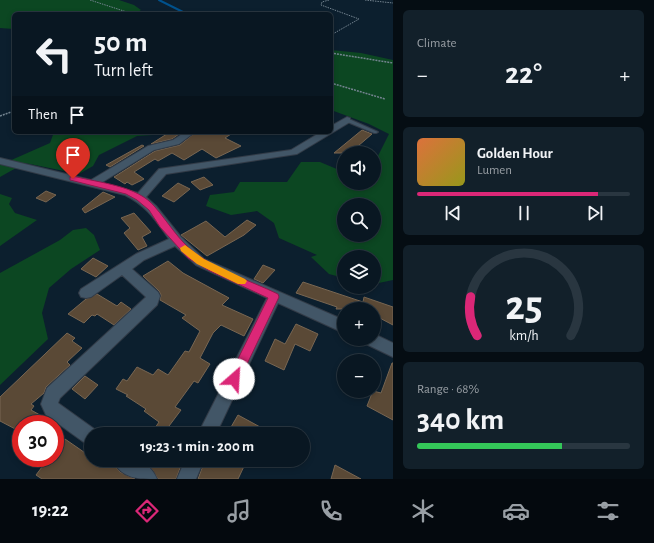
<!DOCTYPE html>
<html lang="en">
<head>
<meta charset="utf-8">
<style>
  :root { --surface:#091722; --page:#12202a; --text:#f1f3f6; --muted:#999fa5; --line:#293640; --accent:#db2777 }
  body { margin:0; font-family:"Alegreya Sans",sans-serif; background:var(--page); color:var(--text); height:100vh; display:flex; flex-direction:column; font-size:15px; white-space:nowrap }
  * { box-sizing:border-box; margin:0 }
  p { font-size:13px; color:var(--muted) }
  .icon { flex:none; width:22px; height:22px; fill:none; stroke:currentColor; stroke-width:2; stroke-linecap:round; stroke-linejoin:round }
  .map { position:relative; flex:1; overflow:hidden }
  .panel { display:flex; flex-direction:column; gap:10px; padding:10px; background:#050d13; width:261px }
  .panel>* { flex:none }
  .top-card { position:absolute; left:12px; top:12px; width:321px; height:122px; border-radius:6px; box-shadow:0 2px 6px #0003,0 0 0 1px var(--line); background:#091722; color:var(--text); overflow:hidden }
  .buttons { position:absolute; left:337px; top:146px; display:grid; gap:8px }
  .buttons a { display:grid; place-items:center; width:44px; height:44px; border-radius:50%; background:var(--surface); box-shadow:0 2px 6px #0003,0 0 0 1px var(--line); font-size:20px }
  .speed { position:absolute; left:12px; top:415px; display:flex; gap:8px; font-size:20px; font-weight:700; text-align:center }
  .speed>* { display:grid; place-content:center; width:52px; height:52px; border-radius:50%; background:var(--surface); box-shadow:0 2px 6px #0003,0 0 0 1px var(--line); line-height:1 }
  .speed .limit { border:6px solid #d22; background:#fff; color:#111 }
  .pin { position:absolute; display:grid; place-items:center; width:34px; height:34px; color:#fff; margin:-41px -17px; border-radius:50% 50% 50% 0; rotate:-45deg; box-shadow:0 0 4px #0007 }
  .pin .icon { rotate:45deg }
  .me { position:absolute; width:44px; margin:-22px; rotate:26deg; stroke-linejoin:round; filter:drop-shadow(0 0 3px #0008) }
  .turn { display:flex; align-items:center; gap:14px; height:84px; padding:0 16px; font-size:18px }
  .turn .icon { width:52px; height:52px; stroke-width:2.5 }
  .turn b { display:block; font-size:28px; line-height:34px }
  .then { display:flex; align-items:center; height:38px; padding:0 16px; background:#0003; gap:8px; font-size:15px }
  .big { font-size:30px; font-weight:600; line-height:1.1 }
  .panel .tile { flex:1; display:flex; flex-direction:column; justify-content:center; gap:6px; min-width:0; padding:0 14px; border-radius:6px; background:var(--page) }
  .panel .dial { align-items:center; gap:0 }
  .dial svg { height:104px; overflow:visible; fill:none; stroke:var(--line); stroke-width:7; stroke-linecap:round; text-anchor:middle }
  .dial text { fill:var(--text); stroke:none }
  .song { display:flex; align-items:center; gap:12px }
  .cover { width:48px; height:48px; border-radius:6px; background:linear-gradient(135deg,hsl(20 70% 55%),hsl(60 70% 35%)) }
  .played { height:4px; border-radius:2px; background:linear-gradient(90deg,var(--accent) 85%,var(--line) 85%) }
  .keys { display:flex; justify-content:space-around; direction:ltr }
  .heat { display:flex; justify-content:space-between; align-items:center; font-size:22px; direction:ltr }
  .charge { height:6px; border-radius:3px; background:linear-gradient(90deg,#34c759 68%,var(--line) 0) }
  .trip { position:absolute; left:84px; top:427px; width:226px; height:40px; border-radius:20px; background:var(--surface); box-shadow:0 2px 6px #0003,0 0 0 1px var(--line); font-weight:600; line-height:40px; text-align:center }
  .menu { display:flex; height:64px; justify-content:space-around; align-items:center; background:#04090e; color:var(--muted) }
  .menu .icon { width:28px; height:28px }
  .menu .current { color:var(--accent) }
  .menu b { font-size:18px; color:var(--text) }
  main { display:flex; flex:1; min-height:0 }
  .map>svg:first-child { display:block }
  .green { fill:#0c4722; fill-rule:evenodd }
  .lines { fill:none; stroke-linecap:round; stroke-linejoin:round }
  .stream { stroke:#00528d; stroke-width:2 }
  .building { fill:#5a4936; stroke:#786652 }
  .service-casing { stroke:#323b47; stroke-width:2 }
  .minor-casing { stroke:#323b47; stroke-width:2 }
  .path-far1 { stroke:#748490; stroke-width:1; stroke-dasharray:1.5 1; stroke-linecap:butt }
  .path { stroke:#748490; stroke-width:1.5; stroke-dasharray:2 1; stroke-linecap:butt }
  .service { fill:#425667; fill-rule:evenodd }
  .minor { fill:#425667; fill-rule:evenodd }
  .route { fill:#db2777; stroke:#8e194d }
  .slow { fill:#f59e0b }
</style>
</head>
<body>
<main>
<div class="map">
<svg width="393" height="479" viewBox="0 0 393 479">
  <rect width="100%" height="100%" fill="#0c1f2e"/>
  <path class="green" d="M 0,0 L 119,0 L 134,5 L 141,10 L 138,12 L 142,14 L 14,14 L 14,29 L 0,28 Z
    M 331,50 L 361,53 L 393,60 L 393,280 L 374,284 L 374,257 L 344,257 L 344,278 L 329,274 L 311,257 L 317,255 L 279,238 L 274,223 L 257,211 L 231,215 L 206,206 L 210,195 L 234,192 L 240,182 L 287,182 L 301,162 L 320,162 L 344,172 L 344,183 L 374,183 L 374,164 L 389,134 L 369,124 L 331,110 ZM 344,205 L 374,205 L 374,235 L 344,235 Z
    M 54,132 L 156,132 L 153,135 L 137,136 L 99,155 L 93,166 L 79,174 L 25,163 L 0,177 L 0,165 L 50,143 Z
    M 0,194 L 12,198 L 9,204 L 15,213 L 37,220 L 0,246 Z
    M 86,228 L 94,235 L 100,250 L 71,269 L 49,288 L 42,313 L 48,339 L 0,385 L 0,273 L 60,240 L 73,230 Z"/>
  <g class="lines">
    <path class="stream" d="M 159,0 L 187,14"/>
  </g>
  <path class="building" d="M 362,130 L 372,134 L 358,146 L 372,153 L 334,153 Z
    M 170,132 L 182,132 L 172,139 L 151,144 Z
    M 196,132 L 234,132 L 225,138 L 241,146 L 216,158 L 202,149 L 184,160 L 172,153 L 158,161 L 155,159 L 134,172 L 144,179 L 132,185 L 127,182 L 125,184 L 114,177 L 155,151 L 180,145 Z
    M 142,145 L 144,146 L 110,167 L 106,165 Z
    M 204,177 L 213,185 L 200,190 L 191,182 Z
    M 178,183 L 190,189 L 174,202 L 162,196 Z
    M 46,191 L 56,195 L 46,202 L 36,198 Z
    M 103,192 L 115,197 L 85,213 L 82,209 Z
    M 134,213 L 151,232 L 142,237 L 147,246 L 138,250 L 124,233 L 130,228 L 121,218 Z
    M 247,220 L 256,225 L 244,235 L 207,256 L 181,235 L 206,221 L 225,237 Z
    M 93,258 L 108,266 L 96,277 L 81,269 Z
    M 168,261 L 183,273 L 229,298 L 222,305 L 253,319 L 244,336 L 221,325 L 213,333 L 200,358 L 210,364 L 198,383 L 194,381 L 175,407 L 181,410 L 163,434 L 151,434 L 159,422 L 144,411 L 146,409 L 126,396 L 128,395 L 116,389 L 123,379 L 127,381 L 137,367 L 153,375 L 158,369 L 168,375 L 185,351 L 189,352 L 200,331 L 182,318 L 186,315 L 160,300 L 161,295 L 159,291 L 143,276 Z
    M 263,265 L 275,270 L 263,283 L 254,279 Z
    M 303,282 L 363,302 L 364,297 L 393,307 L 393,325 L 374,315 L 374,309 L 336,309 L 337,307 L 296,293 Z
    M 97,294 L 117,306 L 121,302 L 131,309 L 114,325 L 97,314 L 95,316 L 92,315 L 84,323 L 68,314 L 86,299 Z
    M 296,324 L 318,334 L 310,351 L 295,344 L 284,370 L 265,361 L 275,339 L 285,344 Z
    M 67,333 L 75,338 L 72,341 L 82,348 L 67,362 L 70,365 L 46,387 L 44,393 L 31,404 L 34,406 L 31,410 L 56,424 L 21,424 L 21,432 L 0,421 L 0,397 Z
    M 392,363 L 393,363 L 393,420 L 367,406 L 373,391 L 381,393 Z
    M 85,376 L 98,385 L 85,399 L 72,389 Z
    M 238,415 L 273,434 L 227,434 Z
    M 65,439 L 91,457 L 91,460 L 110,460 L 120,472 L 135,479 L 42,479 L 36,475 L 48,459 L 55,458 L 55,451 Z
    M 137,460 L 183,460 L 176,479 L 158,479 L 150,466 Z
    M 205,460 L 247,460 L 238,479 L 198,479 Z
    M 335,465 L 361,479 L 331,479 Z"/>
  <g class="lines">
    <defs>
      <path id="service" d="M 345,119 L 349,119 L 378,132 L 376,133 L 374,133 L 345,121 Z"/>
      <path id="minor" d="M 347,117 L 350,118 L 350,122 L 297,154 L 166,174 L 146,197 L 156,206 L 181,237 L 204,259 L 344,320 L 344,333 L 278,303 L 216,434 L 198,434 L 267,298 L 196,265 L 175,246 L 144,260 L 132,269 L 158,292 L 160,296 L 157,305 L 60,398 L 58,403 L 97,431 L 99,434 L 91,434 L 91,446 L 85,443 L 46,415 L 41,404 L 47,388 L 146,297 L 122,275 L 91,297 L 86,298 L 81,297 L 79,293 L 81,289 L 136,254 L 169,239 C 156,221 146,205 125,195 L 0,164 L 0,158 L 91,180 L 148,146 L 173,140 L 185,132 L 195,132 L 179,144 L 154,150 L 101,183 L 138,193 L 159,169 L 291,150 L 321,132 L 331,132 L 331,126 Z
        M 374,334 L 393,343 L 393,357 L 364,343 L 362,339 L 374,339 Z
        M 113,460 C 131,460 149,459 157,479 C 139,479 121,479 113,460 Z
        M 185,460 L 204,460 L 196,479 L 177,479 Z"/>
    </defs>
    <use href="#service" class="service-casing"/>
    <use href="#minor" class="minor-casing"/>
    <path class="path-far1" d="M 90,0 L 133,14
      M 329,0 L 322,2 L 321,5 L 359,19 L 331,35
      M 365,0 L 393,3"/>
    <path class="path" d="M 331,53 L 393,63
      M 331,83 L 385,99
      M 0,116 L 14,111"/>
    <use href="#service" class="service"/>
    <use href="#minor" class="minor"/>
  </g>
  <path class="route" d="M 73,176 C 99,183 137,185 155,207 C 168,222 179,241 195,253 C 219,271 251,281 278,294 L 279,297 L 238,383 L 234,385 L 229,383 L 228,379 L 268,298 L 210,271 L 188,258 L 160,227 L 149,210 L 137,200 L 126,194 L 70,180 L 70,177 Z"/>
  <path class="slow" d="M 185,245 L 204,259 L 245,279 L 247,281 L 245,284 L 238,284 L 197,264 L 181,251 L 180,248 Z"/>
</svg>
<div class="buttons">
<a><svg class="icon" aria-label="sound" viewBox="0 0 24 24"><path d="M4 9h4l5-4v14l-5-4H4zM17 9q2 3 0 6"/></svg></a>
<a><svg class="icon" aria-label="search" viewBox="0 0 24 24"><circle cx="10" cy="10" r="6"/><path d="M15 15l6 6"/></svg></a>
<a><svg class="icon" aria-label="layers" viewBox="0 0 24 24"><path d="M12 4l9 5-9 5-9-5zM3 14l9 5 9-5"/></svg></a>
<a>+</a>
<a>−</a>
</div>
<div class="speed"><div class="limit">30</div></div>
<div class="pin" style="left:73px;top:179px;background:#d93025"><svg class="icon" aria-label="arrive" viewBox="0 0 24 24"><path d="M6 21V4h12l-3 4 3 4H6"/></svg></div>
<svg class="me" style="left:234px;top:379px" viewBox="-20 -20 40 40"><circle r="19" fill="#fff"/><path d="M0-13L10 11 0 6-10 11z" fill="#db2777"/></svg>
<div class="trip">19:23 · 1 min · 200 m</div>
<div class="top-card">
<div class="turn"><svg class="icon" aria-label="left" viewBox="0 0 24 24"><path d="M17 20v-9H6M10 6l-5 5 5 5"/></svg><div><b>50 m</b>Turn left</div></div>
<div class="then">Then<svg class="icon" aria-label="arrive" viewBox="0 0 24 24"><path d="M6 21V4h12l-3 4 3 4H6"/></svg></div>
</div>
</div>
<section class="panel">
<div class="tile"><p>Climate</p>
<div class="heat"><a>−</a><b class="big">22°</b><a>+</a></div>
</div>
<div class="tile">
<div class="song"><i class="cover"></i><div><b>Golden Hour</b><p>Lumen</p></div></div>
<div class="played"></div>
<div class="keys"><svg class="icon" aria-label="previous" viewBox="0 0 24 24"><path d="M18 5L8 12l10 7zM5 5v14"/></svg><svg class="icon" aria-label="pause" viewBox="0 0 24 24"><path d="M8 5v14M16 5v14"/></svg><svg class="icon" aria-label="next" viewBox="0 0 24 24"><path d="M6 5l10 7-10 7zM19 5v14"/></svg></div>
</div>
<div class="tile dial"><svg viewBox="0 0 100 80">
<path d="M14 69A42 42 0 1 1 86 69"/>
<path d="M14 69A42 42 0 0 1 9 39" stroke="#db2777"/>
<text x="50" y="56" font-size="32" font-weight="700">25</text>
<text x="50" y="72" font-size="11">km/h</text>
</svg></div>
<div class="tile"><p>Range · 68%</p><b class="big">340 km</b><div class="charge"></div></div>
</section>
</main>
<nav class="menu">
<b>19:22</b>
<svg class="icon current" aria-label="directions" viewBox="0 0 24 24"><path d="M12 3l9 9-9 9-9-9zM9 14v-3h6M13 9l2 2-2 2"/></svg>
<svg class="icon" aria-label="music" viewBox="0 0 24 24"><path d="M9 18V5l10-2v13"/><circle cx="6" cy="18" r="3"/><circle cx="16" cy="16" r="3"/></svg>
<svg class="icon" aria-label="phone" viewBox="0 0 24 24"><path d="M5 4h4l2 5-3 2q2 4 5 5l2-3 5 2v4C11 20 4 13 5 4z"/></svg>
<svg class="icon" aria-label="climate" viewBox="0 0 24 24"><path d="M12 3v18M4 7l16 10M4 17L20 7"/></svg>
<svg class="icon" aria-label="car" viewBox="0 0 24 24"><path d="M5 17H2v-5l4-1 3-4h7l3 4 3 1v5h-3M9 17h6M6 11h13"/><circle cx="7" cy="17" r="2"/><circle cx="17" cy="17" r="2"/></svg>
<svg class="icon" aria-label="filters" viewBox="0 0 24 24"><path d="M4 7h16M4 17h16"/><circle cx="9" cy="7" r="2"/><circle cx="15" cy="17" r="2"/></svg>
</nav>
</body>
</html>
